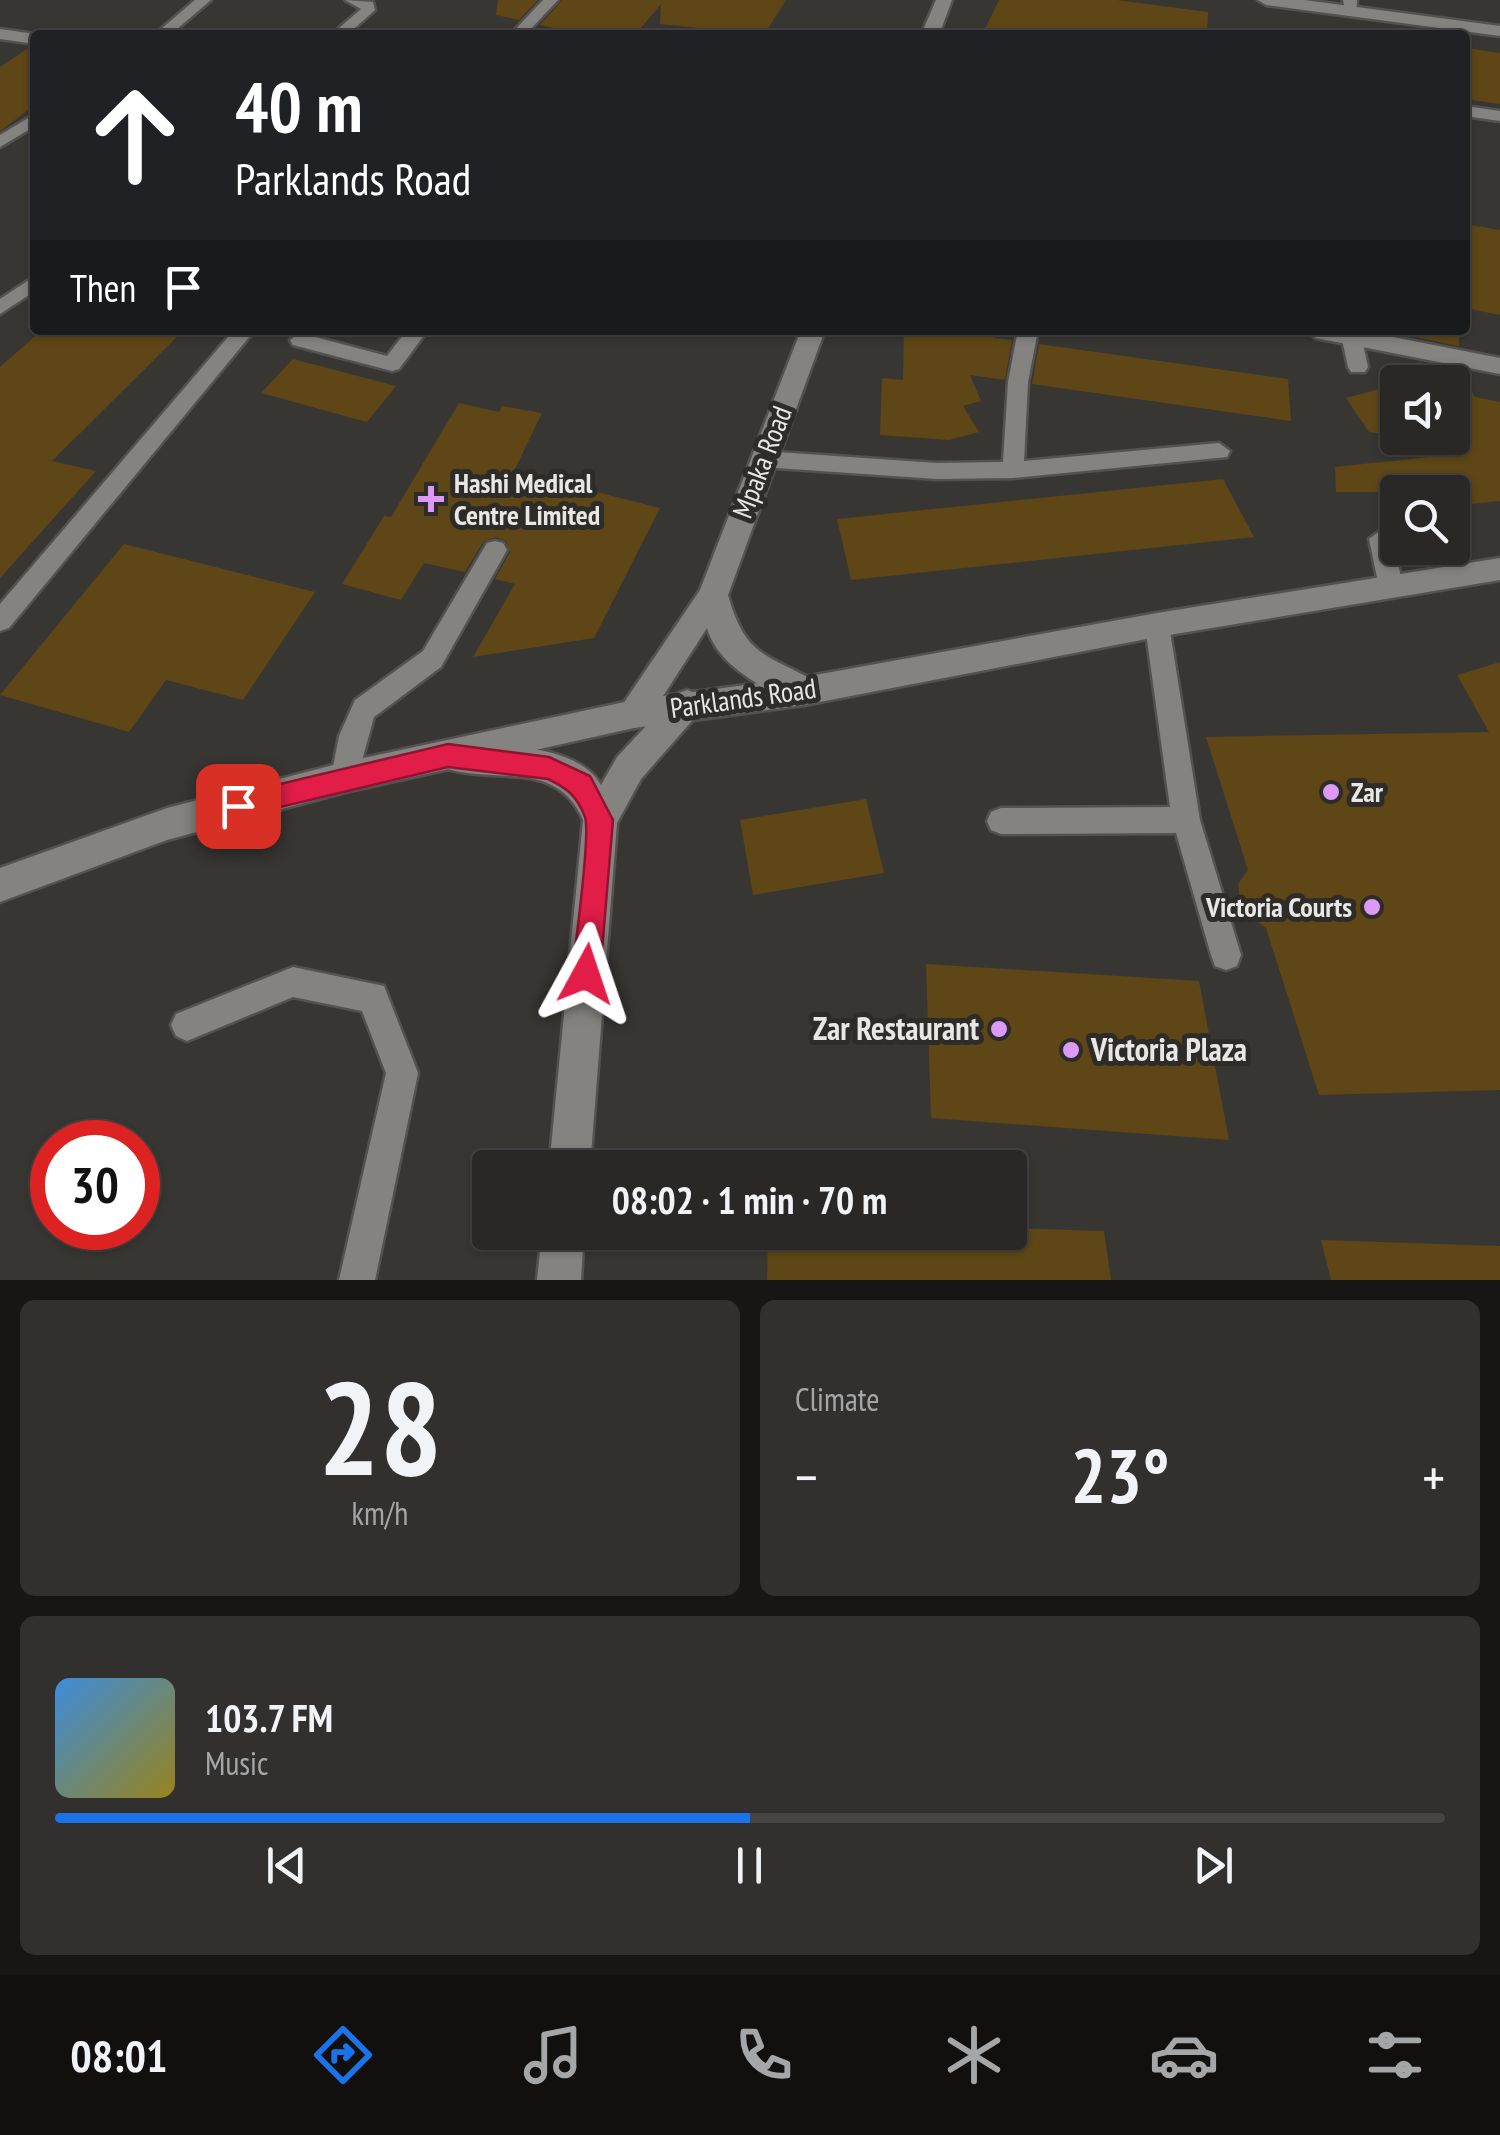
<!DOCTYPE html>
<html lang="en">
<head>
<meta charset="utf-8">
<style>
  :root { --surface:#2a2826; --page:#32302e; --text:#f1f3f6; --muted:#a5a6a7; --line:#464443; --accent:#1a73e8 }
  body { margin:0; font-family:"PT Sans Narrow",sans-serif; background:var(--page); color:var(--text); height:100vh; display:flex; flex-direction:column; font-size:38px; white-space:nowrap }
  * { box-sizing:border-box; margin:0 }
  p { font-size:32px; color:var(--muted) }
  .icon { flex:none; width:55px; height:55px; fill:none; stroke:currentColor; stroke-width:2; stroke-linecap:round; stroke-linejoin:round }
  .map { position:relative; height:1280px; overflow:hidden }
  .panel { display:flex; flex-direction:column; gap:20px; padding:20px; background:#171615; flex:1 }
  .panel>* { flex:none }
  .banner { position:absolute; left:30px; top:30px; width:1440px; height:305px; border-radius:10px; box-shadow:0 2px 8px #0004,0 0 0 2px var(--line); background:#202124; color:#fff; overflow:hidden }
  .controls { position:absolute; left:1380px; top:365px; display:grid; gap:20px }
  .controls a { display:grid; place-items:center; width:90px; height:90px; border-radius:10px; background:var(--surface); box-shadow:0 2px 8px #0004,0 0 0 2px var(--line); font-size:50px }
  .speed { position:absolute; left:30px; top:1120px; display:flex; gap:20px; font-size:50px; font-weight:700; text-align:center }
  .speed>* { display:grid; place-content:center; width:130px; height:130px; border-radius:50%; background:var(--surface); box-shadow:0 2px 8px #0004,0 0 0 2px var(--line); line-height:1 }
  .speed .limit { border:15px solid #d22; background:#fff; color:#111 }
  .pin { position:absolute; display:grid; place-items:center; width:85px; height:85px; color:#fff; margin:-42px; border-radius:20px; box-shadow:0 5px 15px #0006 }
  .me { position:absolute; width:110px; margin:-55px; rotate:5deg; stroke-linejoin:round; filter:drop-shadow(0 0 8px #0008) }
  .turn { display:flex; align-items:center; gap:35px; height:210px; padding:0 40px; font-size:45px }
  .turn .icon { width:130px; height:130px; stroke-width:2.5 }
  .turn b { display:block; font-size:70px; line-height:85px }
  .then { display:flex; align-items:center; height:95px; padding:0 40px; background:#0003; gap:20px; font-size:38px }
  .big { font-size:75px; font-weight:800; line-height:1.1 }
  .panel .widget { flex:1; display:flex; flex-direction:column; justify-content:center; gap:15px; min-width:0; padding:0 35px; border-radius:15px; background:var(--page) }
  .panel .dial { align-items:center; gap:0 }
  .dial b { font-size:130px; line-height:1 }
  .song { display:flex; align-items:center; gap:30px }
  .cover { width:120px; height:120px; border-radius:15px; background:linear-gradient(135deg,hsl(210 70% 55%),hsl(50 70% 35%)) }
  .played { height:10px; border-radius:5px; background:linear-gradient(90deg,var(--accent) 50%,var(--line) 50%) }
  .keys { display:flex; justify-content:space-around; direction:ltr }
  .heat { display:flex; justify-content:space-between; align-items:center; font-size:55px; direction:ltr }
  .panel .tiles { flex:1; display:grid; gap:20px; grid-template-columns:1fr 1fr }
  .widget:last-child { grid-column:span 2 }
  .trip { position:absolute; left:472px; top:1150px; width:555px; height:100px; border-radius:10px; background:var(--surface); box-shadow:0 2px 8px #0004,0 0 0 2px var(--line); font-weight:800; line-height:100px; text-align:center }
  .tab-bar { display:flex; height:160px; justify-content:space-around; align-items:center; background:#11100f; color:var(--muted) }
  .tab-bar .icon { width:70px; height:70px }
  .tab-bar .active { color:var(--accent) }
  .tab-bar b { font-size:45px; color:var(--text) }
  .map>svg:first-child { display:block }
  .building { fill:#5e4616 }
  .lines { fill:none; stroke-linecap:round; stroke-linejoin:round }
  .service-casing { stroke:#535250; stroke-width:5 }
  .minor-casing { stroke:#535250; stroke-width:5 }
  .secondary-casing { stroke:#535250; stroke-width:5 }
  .service { fill:#858380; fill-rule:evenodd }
  .minor { fill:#858380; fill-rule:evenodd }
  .secondary { fill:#858380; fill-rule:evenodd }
  .route { fill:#e11d48; stroke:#92132f; stroke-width:2.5 }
  .poi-dot { fill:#dc99f5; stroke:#2e2c29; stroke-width:4 }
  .labels { text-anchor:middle; stroke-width:10; stroke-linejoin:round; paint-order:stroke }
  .street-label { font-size:28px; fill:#e8e7e5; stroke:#2e2c29 }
  .poi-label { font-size:28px; font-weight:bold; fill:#e8e7e5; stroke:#2e2c29; text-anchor:start }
  .near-poi-label { font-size:32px; font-weight:bold; fill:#e8e7e5; stroke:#2e2c29; text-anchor:end }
</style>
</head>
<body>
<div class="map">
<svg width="1500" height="1280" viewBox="0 0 1500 1280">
  <rect width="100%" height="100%" fill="#383633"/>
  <path class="building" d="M 498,0 L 538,0 L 519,20 L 496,15 Z
    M 562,0 L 786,0 L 764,35 L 660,24 L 661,4 L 635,35 L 584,35 L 540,25 Z
    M 999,0 L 1117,0 L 1208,12 L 1207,35 L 982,35 Z
    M 30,47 L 35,48 L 35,105 L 0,131 L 0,67 Z
    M 1465,48 L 1500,53 L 1500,104 L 1465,99 Z
    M 1465,224 L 1500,230 L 1500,315 L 1465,308 Z
    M 42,330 L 184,330 L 52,461 L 96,471 L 0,578 L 0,367 Z
    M 904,330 L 992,330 L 995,338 L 1012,340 L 1005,380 L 970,375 L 981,401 L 963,406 L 979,432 L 949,440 L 880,435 L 882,378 L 903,380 Z
    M 1419,330 L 1459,330 L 1459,346 L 1419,338 Z
    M 1039,344 L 1288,379 L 1291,421 L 1032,384 Z
    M 293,359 L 396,386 L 367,422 L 261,393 Z
    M 1418,362 L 1460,370 L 1475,397 L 1500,402 L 1500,501 L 1452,506 L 1452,492 L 1336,492 L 1335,467 L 1457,454 L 1457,445 L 1405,438 L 1452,438 L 1452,382 L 1405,382 L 1418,379 Z
    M 1398,384 L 1398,436 L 1369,432 L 1346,398 Z
    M 459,403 L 499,412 L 502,406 L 542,413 L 514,471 L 660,508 L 594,638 L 473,657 L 515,584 L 495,579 L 510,552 L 506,541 L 496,537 L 484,541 L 465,572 L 424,563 L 401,600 L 342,584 L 384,516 L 391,517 Z
    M 1223,479 L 1254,537 L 851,580 L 837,519 Z
    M 124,544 L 315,592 L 243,700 L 166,680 L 129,732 L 0,695 Z
    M 1500,662 L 1500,1090 L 1319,1095 L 1266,928 L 1248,915 L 1240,899 L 1238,884 L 1248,870 L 1206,737 L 1489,732 L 1457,675 Z
    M 866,799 L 884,873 L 753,895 L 740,820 Z
    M 926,964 L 1199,981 L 1229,1140 L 931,1118 Z
    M 1010,1228 L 1104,1231 L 1111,1280 L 767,1280 L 768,1232 L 1010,1232 Z
    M 1321,1240 L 1500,1246 L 1500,1280 L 1331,1280 Z"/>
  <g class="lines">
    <defs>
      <path id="service" d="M 195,0 L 211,0 L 170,35 L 154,35 Z
        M 345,0 L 373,2 L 375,10 L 347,35 L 331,35 L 361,9 Z
        M 543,0 L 558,0 L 525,35 L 510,35 Z
        M 1343,0 L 1357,0 L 1356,14 L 1346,14 Z
        M 1465,106 L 1500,111 L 1500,121 L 1465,116 Z
        M 35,114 L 35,126 L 0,147 L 0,135 Z
        M 35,276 L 35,291 L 0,314 L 0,299 Z
        M 234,330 L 255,330 L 9,628 L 0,631 L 0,604 Z
        M 407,330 L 428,330 L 399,369 L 392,371 L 293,345 L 290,340 L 300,333 L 387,356 Z
        M 1018,330 L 1038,330 L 1028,382 L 1024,461 L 1219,443 L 1230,451 L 1227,457 L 1013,478 L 937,479 L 762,467 L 751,459 L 762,451 L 937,463 L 1003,462 L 1008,382 Z
        M 1340,330 L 1360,330 L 1368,367 L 1365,372 L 1351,372 L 1348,367 Z
        M 1381,530 L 1393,539 L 1403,587 L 1400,594 L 1382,594 L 1379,587 L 1369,539 Z
        M 495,541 L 503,543 L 507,550 L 441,667 L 374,717 L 355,786 L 345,790 L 335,786 L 331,777 L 339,736 L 355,700 L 423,651 L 487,543 Z
        M 1157,615 L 1166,618 L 1169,625 L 1200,820 L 1241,955 L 1237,966 L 1226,970 L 1215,966 L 1211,955 L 1176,833 L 1001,834 L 991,830 L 987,821 L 991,812 L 1001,808 L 1170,807 L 1145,625 L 1148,618 Z
        M 293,967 L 384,986 L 418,1073 L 375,1280 L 339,1280 L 386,1073 L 362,1011 L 293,997 L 187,1041 L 176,1036 L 171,1025 L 176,1014 Z"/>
      <path id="minor" d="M 936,0 L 952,0 L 939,35 L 921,35 Z
        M 1258,0 L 1304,0 L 1500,26 L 1500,36 L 1266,5 Z
        M 0,29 L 35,34 L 40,35 L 35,35 L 35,44 L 0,39 Z
        M 801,330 L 825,330 L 728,595 C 745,655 763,653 815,681 L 820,691 L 815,701 L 804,705 C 768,692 718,667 707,628 L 645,724 L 634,728 L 623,724 L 618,714 L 623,704 L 700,590 Z
        M 1304,330 L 1357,330 L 1500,358 L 1500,374 L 1316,338 Z
        M 687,690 L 698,694 L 703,704 L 698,714 L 641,779 L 617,823 L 590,1168 L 549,1168 L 583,820 C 555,756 492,787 439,766 L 434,756 L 439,746 L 450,741 C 493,745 578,743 601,785 L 617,757 L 676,694 Z
        M 542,1232 L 584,1232 L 581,1280 L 537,1280 Z"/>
      <path id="secondary" d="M 1500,558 L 1500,580 L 1157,637 L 804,705 L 634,728 L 345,792 L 167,840 L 0,902 L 0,868 L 167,808 L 345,762 L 634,700 L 804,677 L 1157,613 Z"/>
    </defs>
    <use href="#service" class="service-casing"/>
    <use href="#minor" class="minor-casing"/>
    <use href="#secondary" class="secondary-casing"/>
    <use href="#service" class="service"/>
    <use href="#minor" class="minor"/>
    <use href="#secondary" class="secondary"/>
  </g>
  <path class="route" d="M 448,744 L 549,757 L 590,776 L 613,820 L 600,974 L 596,984 L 586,989 L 576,984 L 572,974 C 575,948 591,834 585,817 C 577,796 567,788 548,779 L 448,767 L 238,817 L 229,814 L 225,806 L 229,797 L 238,794 Z"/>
  <g class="poi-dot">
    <path d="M426 484h10v10h10v10h-10v10h-10v-10h-10v-10h10z"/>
    <circle cx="1331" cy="792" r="10"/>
    <circle cx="1372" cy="907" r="10"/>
    <circle cx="999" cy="1029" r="10"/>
    <circle cx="1071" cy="1050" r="10"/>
  </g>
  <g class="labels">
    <g class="street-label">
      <text transform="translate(762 462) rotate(-69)" y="10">Mpaka Road</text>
      <text transform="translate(743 698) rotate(-8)" y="10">Parklands Road</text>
    </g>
    <g class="poi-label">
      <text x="454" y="493">Hashi Medical<tspan x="454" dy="32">Centre Limited</tspan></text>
      <text x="1351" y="802">Zar</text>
      <text x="1352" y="917" text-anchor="end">Victoria Courts</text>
    </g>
    <g class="near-poi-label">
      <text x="979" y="1040">Zar Restaurant</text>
      <text x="1091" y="1061" text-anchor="start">Victoria Plaza</text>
    </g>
  </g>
</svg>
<div class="controls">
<a><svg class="icon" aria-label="sound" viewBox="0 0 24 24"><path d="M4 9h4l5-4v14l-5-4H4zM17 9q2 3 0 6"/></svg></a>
<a><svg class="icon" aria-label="search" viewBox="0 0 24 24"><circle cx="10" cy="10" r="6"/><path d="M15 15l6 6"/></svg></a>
</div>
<div class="speed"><div class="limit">30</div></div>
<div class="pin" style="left:238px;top:806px;background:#d93025"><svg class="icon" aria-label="arrive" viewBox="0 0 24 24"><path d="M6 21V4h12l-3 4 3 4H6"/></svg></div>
<svg class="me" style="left:586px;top:974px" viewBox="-20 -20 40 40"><path d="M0-17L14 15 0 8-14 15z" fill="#e11d48" stroke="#fff" stroke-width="4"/></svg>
<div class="trip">08:02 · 1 min · 70 m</div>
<div class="banner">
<div class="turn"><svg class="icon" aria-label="ahead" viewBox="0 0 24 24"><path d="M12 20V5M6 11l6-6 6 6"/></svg><div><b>40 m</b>Parklands Road</div></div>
<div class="then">Then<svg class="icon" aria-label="arrive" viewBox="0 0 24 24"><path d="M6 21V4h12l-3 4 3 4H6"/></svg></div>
</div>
</div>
<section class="panel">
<div class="tiles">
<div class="widget dial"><b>28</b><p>km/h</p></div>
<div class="widget"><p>Climate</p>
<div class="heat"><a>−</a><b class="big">23°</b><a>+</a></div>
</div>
<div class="widget">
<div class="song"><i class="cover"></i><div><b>103.7 FM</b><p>Music</p></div></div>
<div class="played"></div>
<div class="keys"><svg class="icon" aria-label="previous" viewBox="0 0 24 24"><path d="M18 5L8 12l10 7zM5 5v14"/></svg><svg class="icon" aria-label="pause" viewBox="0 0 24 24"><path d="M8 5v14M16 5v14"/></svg><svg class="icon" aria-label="next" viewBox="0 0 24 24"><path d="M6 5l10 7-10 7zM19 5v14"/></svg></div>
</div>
</div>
</section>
<nav class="tab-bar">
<b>08:01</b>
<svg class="icon active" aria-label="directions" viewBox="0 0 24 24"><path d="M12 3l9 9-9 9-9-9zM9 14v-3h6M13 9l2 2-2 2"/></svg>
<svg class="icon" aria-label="music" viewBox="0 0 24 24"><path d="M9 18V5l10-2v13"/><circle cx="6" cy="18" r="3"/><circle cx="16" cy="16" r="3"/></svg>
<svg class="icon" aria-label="phone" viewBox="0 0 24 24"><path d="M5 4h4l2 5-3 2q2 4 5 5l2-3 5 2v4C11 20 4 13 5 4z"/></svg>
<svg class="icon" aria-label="climate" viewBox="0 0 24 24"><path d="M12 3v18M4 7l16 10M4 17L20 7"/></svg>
<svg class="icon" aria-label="car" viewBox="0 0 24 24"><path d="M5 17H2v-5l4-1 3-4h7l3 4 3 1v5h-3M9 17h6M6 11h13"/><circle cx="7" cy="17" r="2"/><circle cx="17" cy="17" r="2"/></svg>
<svg class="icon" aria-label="filters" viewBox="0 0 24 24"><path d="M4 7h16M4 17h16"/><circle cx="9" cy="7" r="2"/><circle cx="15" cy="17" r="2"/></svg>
</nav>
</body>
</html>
